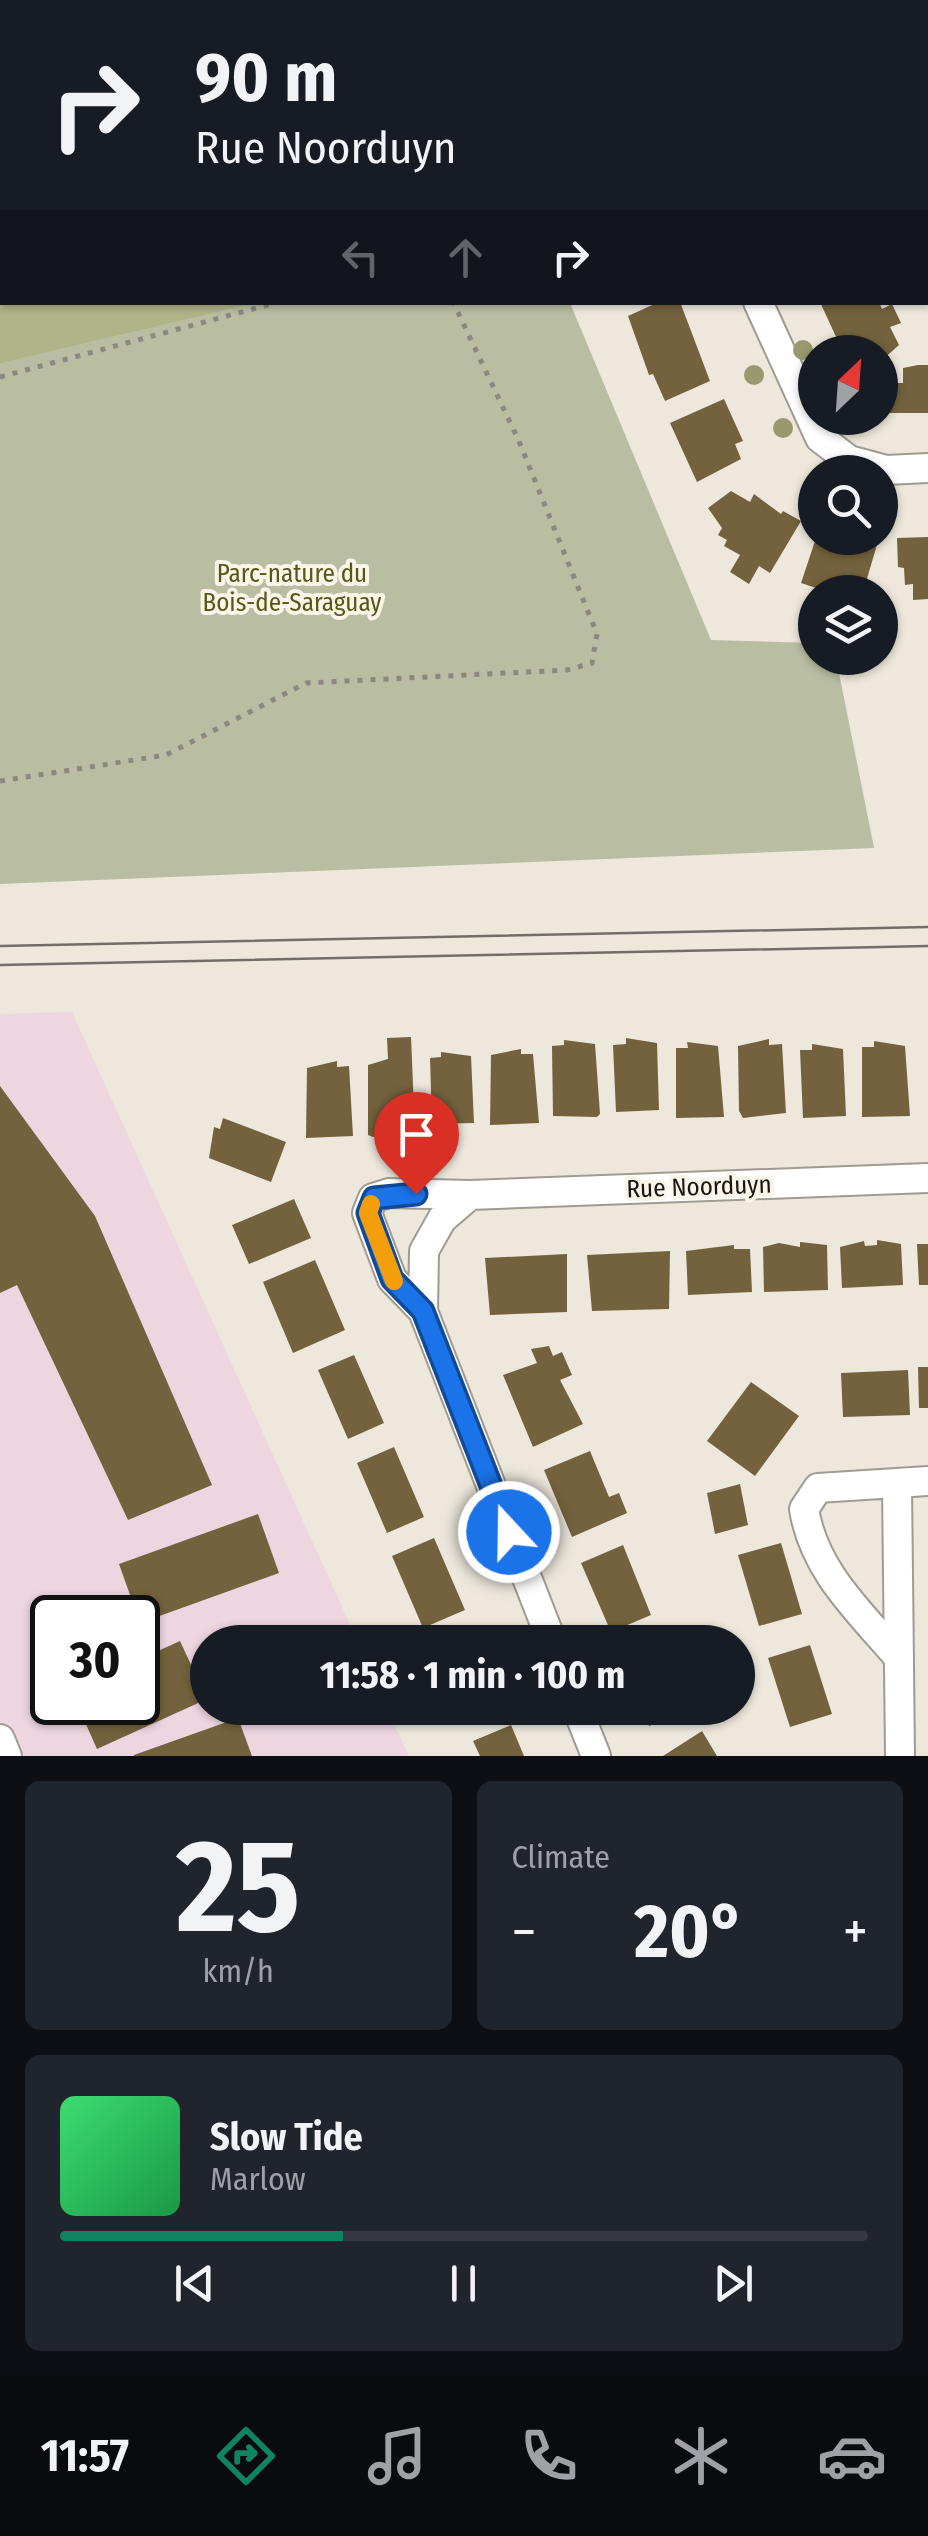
<!DOCTYPE html>
<html lang="en">
<head>
<meta charset="utf-8">
<style>
  :root { --surface:#171b24; --page:#20242c; --text:#f1f3f6; --muted:#9ea1a6; --line:#363941; --accent:#108361 }
  body { margin:0; font-family:"Fira Sans Condensed",sans-serif; background:var(--page); color:var(--text); height:100vh; display:flex; flex-direction:column; font-size:38px; white-space:nowrap }
  * { box-sizing:border-box; margin:0 }
  p { font-size:32px; color:var(--muted) }
  .icon { flex:none; width:55px; height:55px; fill:none; stroke:currentColor; stroke-width:2; stroke-linecap:round; stroke-linejoin:round }
  .map { position:relative; height:1756px; overflow:hidden }
  .side { display:flex; flex-direction:column; gap:25px; padding:25px; background:#0d0f14; flex:1 }
  .side>* { flex:none }
  .top-card { position:absolute; left:0px; top:0px; width:930px; height:305px; box-shadow:0 2px 8px #0004; background:#171b24; color:var(--text); overflow:hidden }
  .needle { width:65px; rotate:25deg }
  .tools { position:absolute; left:798px; top:335px; display:grid; gap:20px }
  .tools a { display:grid; place-items:center; width:100px; height:100px; border-radius:50%; background:var(--surface); box-shadow:0 2px 8px #0004; font-size:50px }
  .speed { position:absolute; left:30px; top:1595px; display:flex; gap:20px; font-size:50px; font-weight:700; text-align:center }
  .speed>* { display:grid; place-content:center; width:130px; height:130px; border-radius:50%; background:var(--surface); box-shadow:0 2px 8px #0004; line-height:1 }
  .speed .limit { border:5px solid #111; border-radius:15px; background:#fff; color:#111 }
  .pin { position:absolute; display:grid; place-items:center; width:85px; height:85px; color:#fff; margin:-102px -42px; border-radius:50% 50% 50% 0; rotate:-45deg; box-shadow:0 0 10px #0007 }
  .pin .icon { rotate:45deg }
  .me { position:absolute; width:110px; margin:-55px; rotate:339deg; stroke-linejoin:round; filter:drop-shadow(0 0 8px #0008) }
  .turn { display:flex; align-items:center; gap:35px; height:210px; padding:0 30px; font-size:45px }
  .turn .icon { width:130px; height:130px; stroke-width:2.5 }
  .turn b { display:block; font-size:70px; line-height:85px }
  .lanes { display:flex; align-items:center; height:95px; padding:0 30px; background:#0003; justify-content:center; gap:50px; direction:ltr }
  .lanes .off { opacity:.35 }
  .big { font-size:75px; font-weight:700; line-height:1.1 }
  .side .widget { flex:1; display:flex; flex-direction:column; justify-content:center; gap:15px; min-width:0; padding:0 35px; border-radius:15px; background:var(--page) }
  .side .dial { align-items:center; gap:0 }
  .dial b { font-size:130px; line-height:1 }
  .song { display:flex; align-items:center; gap:30px }
  .cover { width:120px; height:120px; border-radius:15px; background:linear-gradient(135deg,hsl(140 70% 55%),hsl(140 70% 35%)) }
  .played { height:10px; border-radius:5px; background:linear-gradient(90deg,var(--accent) 35%,var(--line) 35%) }
  .keys { display:flex; justify-content:space-around; direction:ltr }
  .heat { display:flex; justify-content:space-between; align-items:center; font-size:55px; direction:ltr }
  .side .tiles { flex:1; display:grid; gap:25px; grid-template-columns:1fr 1fr }
  .widget:last-child { grid-column:span 2 }
  .trip { position:absolute; left:190px; top:1625px; width:565px; height:100px; border-radius:50px; background:var(--surface); box-shadow:0 2px 8px #0004; font-weight:700; line-height:100px; text-align:center }
  .dock { display:flex; height:160px; justify-content:space-around; align-items:center; background:#090b0e; color:var(--muted) }
  .dock .icon { width:70px; height:70px }
  .dock .active { color:var(--accent) }
  .dock b { font-size:45px; color:var(--text) }
  .map>svg:first-child { display:block }
  .industrial { fill:#eed6e1; fill-rule:evenodd }
  .green { fill:#b9bda2 }
  .forest { fill:#afb489 }
  .building { fill:#73623d }
  .lines { fill:none; stroke-linecap:round; stroke-linejoin:round }
  .minor-casing { stroke:#a09b91; stroke-width:32 }
  .path { stroke:#8c8780; stroke-width:5; stroke-dasharray:5 8; stroke-linecap:butt }
  .minor { stroke:#fff; stroke-width:28 }
  .tram { stroke:#726e67; stroke-width:2.5 }
  .tree { fill:#99996f }
  .route-casing { stroke:#114b97; stroke-width:25 }
  .route { stroke:#1a73e8; stroke-width:18 }
  .slow { stroke:#f59e0b; stroke-width:18 }
  .labels { text-anchor:middle; stroke-width:8; stroke-linejoin:round; paint-order:stroke }
  .park-label { font-size:25px; fill:#555916; stroke:#faf4e9 }
  .street-label { font-size:25px; fill:#181612; stroke:#faf4e9 }
</style>
</head>
<body>
<div class="map">
<svg width="928" height="1756" viewBox="0 0 928 1756">
  <rect width="100%" height="100%" fill="#ede7dc"/>
  <path class="industrial" d="M 72,1012 L 358,1642 L 208,1642 L 208,1708 L 387,1708 L 409,1756 L 0,1756 L 0,1014 ZM 52,1618 L 138,1618 L 138,1702 L 52,1702 Z"/>
  <path class="green" d="M 0,0 L 602,0 L 2,2 L 2,302 L 570,303 L 711,640 L 815,643 L 815,658 L 836,658 L 874,848 L 0,884 Z"/>
  <path class="forest" d="M 0,0 L 602,0 L 603,2 L 2,2 L 2,302 L 255,303 L 0,363 Z"/>
  <path class="building" d="M 659,302 L 680,302 L 710,381 L 665,401 L 653,374 L 649,375 L 628,316 Z
    M 820,302 L 879,302 L 882,309 L 892,304 L 901,323 L 890,327 L 899,345 L 880,362 L 880,352 L 843,352 Z
    M 918,365 L 928,365 L 928,413 L 887,413 L 887,383 L 903,383 L 903,368 Z
    M 724,399 L 743,441 L 735,444 L 741,459 L 697,482 L 670,423 Z
    M 731,491 L 750,502 L 754,494 L 781,514 L 783,511 L 801,521 L 770,573 L 759,566 L 749,584 L 730,572 L 740,555 L 724,546 L 727,540 L 718,535 L 722,528 L 708,508 Z
    M 928,537 L 928,599 L 913,600 L 913,584 L 905,585 L 904,568 L 898,567 L 897,538 Z
    M 816,538 L 879,538 L 863,592 L 842,587 L 840,592 L 828,592 L 801,583 Z
    M 411,1037 L 415,1133 L 398,1134 L 398,1139 L 373,1137 L 368,1135 L 368,1065 L 388,1059 L 387,1038 Z
    M 626,1038 L 657,1043 L 659,1110 L 616,1112 L 613,1045 L 626,1044 Z
    M 769,1039 L 769,1045 L 782,1044 L 786,1113 L 743,1118 L 739,1111 L 738,1046 Z
    M 564,1040 L 595,1044 L 600,1114 L 597,1117 L 553,1116 L 552,1046 L 564,1045 Z
    M 874,1041 L 905,1046 L 910,1116 L 862,1117 L 862,1047 L 874,1047 Z
    M 687,1042 L 718,1046 L 724,1117 L 676,1118 L 676,1048 L 688,1048 Z
    M 812,1044 L 843,1049 L 846,1116 L 803,1118 L 800,1050 L 812,1050 Z
    M 521,1049 L 521,1054 L 533,1054 L 539,1123 L 490,1125 L 491,1055 Z
    M 441,1052 L 471,1056 L 474,1123 L 432,1124 L 430,1058 L 441,1057 Z
    M 337,1061 L 337,1067 L 349,1066 L 353,1136 L 306,1138 L 307,1068 Z
    M 0,1086 L 95,1216 L 212,1485 L 128,1520 L 17,1285 L 0,1293 Z
    M 223,1118 L 286,1142 L 271,1182 L 209,1158 L 214,1127 L 220,1129 Z
    M 294,1199 L 311,1238 L 249,1264 L 232,1225 Z
    M 877,1240 L 901,1244 L 903,1285 L 842,1288 L 840,1247 L 864,1241 L 865,1246 L 877,1245 Z
    M 800,1242 L 827,1245 L 828,1290 L 764,1292 L 763,1247 L 779,1243 L 800,1247 Z
    M 917,1244 L 928,1244 L 928,1285 L 919,1285 Z
    M 734,1245 L 734,1249 L 750,1249 L 752,1292 L 688,1295 L 686,1251 Z
    M 670,1251 L 669,1309 L 592,1311 L 587,1255 Z
    M 567,1254 L 567,1312 L 490,1315 L 485,1258 Z
    M 315,1260 L 345,1330 L 293,1353 L 263,1282 Z
    M 549,1346 L 553,1356 L 562,1352 L 572,1375 L 560,1380 L 583,1424 L 533,1447 L 503,1375 L 537,1363 L 531,1349 Z
    M 354,1355 L 384,1423 L 348,1439 L 318,1370 Z
    M 918,1367 L 928,1367 L 928,1408 L 919,1408 Z
    M 908,1370 L 910,1415 L 843,1417 L 841,1373 Z
    M 751,1382 L 799,1416 L 755,1476 L 707,1441 Z
    M 394,1447 L 424,1517 L 387,1533 L 357,1463 Z
    M 590,1451 L 609,1497 L 619,1493 L 627,1513 L 572,1537 L 544,1470 Z
    M 740,1484 L 748,1525 L 715,1534 L 707,1493 Z
    M 258,1514 L 279,1573 L 140,1623 L 119,1564 Z
    M 434,1538 L 465,1610 L 423,1628 L 392,1556 Z
    M 781,1543 L 802,1614 L 759,1626 L 738,1555 Z
    M 623,1545 L 651,1615 L 611,1632 L 581,1563 Z
    M 180,1641 L 207,1699 L 97,1749 L 76,1702 L 138,1702 L 138,1660 Z
    M 810,1645 L 832,1714 L 790,1727 L 768,1658 Z
    M 642,1708 L 694,1708 L 649,1726 Z
    M 238,1718 L 252,1756 L 134,1756 L 134,1755 Z
    M 511,1725 L 524,1756 L 480,1756 L 473,1741 Z
    M 702,1731 L 717,1756 L 663,1756 Z"/>
  <g class="lines">
    <defs>
      <path id="minor" d="M 616,0 L 617,2
        M 758,302 L 820,438 L 849,460 L 886,470 L 928,468
        M 423,1311 L 392,1279 L 367,1213 L 373,1198 L 389,1193 L 470,1195
        M 897,1484 L 900,1756
        M 552,1642 L 423,1311 L 424,1251 L 442,1219 L 470,1195 L 928,1178
        M 899,1658 C 859,1611 814,1571 804,1509 L 818,1488 L 928,1481
        M 577,1708 L 596,1756
        M 0,1739 L 7,1756"/>
    </defs>
    <use href="#minor" class="minor-casing"/>
    <path class="path" d="M 326,0 L 328,2
      M 0,377 L 279,302
      M 0,781 L 166,755 L 306,683 L 567,670 L 592,663 L 597,634 L 518,439 L 453,302"/>
    <use href="#minor" class="minor"/>
    <path class="tram" d="M 0,946 L 928,927
      M 0,965 L 928,946"/>
  </g>
  <g class="tree">
    <circle cx="803" cy="350" r="10"/>
    <circle cx="754" cy="375" r="10"/>
    <circle cx="783" cy="428" r="10"/>
  </g>
  <g class="lines">
    <defs>
      <path id="route" d="M 416,1194 L 374,1198 L 368,1213 L 392,1279 L 423,1311 L 509,1532"/>
    </defs>
    <use href="#route" class="route-casing"/>
    <use href="#route" class="route"/>
    <path class="slow" d="M 371,1204 L 368,1213 L 394,1281"/>
  </g>
  <g class="labels">
    <g class="park-label">
      <text x="292" y="582">Parc-nature du<tspan x="292" dy="29">Bois-de-Saraguay</tspan></text>
    </g>
    <g class="street-label">
      <text transform="translate(699 1186) rotate(-2)" y="9">Rue Noorduyn</text>
    </g>
  </g>
</svg>
<div class="tools">
<a><svg class="needle" viewBox="-14 -14 28 28"><path d="M0-13l5 13h-10z" fill="#e53935"/><path d="M0 13l5-13h-10z" fill="#9ea1a6"/></svg></a>
<a><svg class="icon" aria-label="search" viewBox="0 0 24 24"><circle cx="10" cy="10" r="6"/><path d="M15 15l6 6"/></svg></a>
<a><svg class="icon" aria-label="layers" viewBox="0 0 24 24"><path d="M12 4l9 5-9 5-9-5zM3 14l9 5 9-5"/></svg></a>
</div>
<div class="speed"><div class="limit">30</div></div>
<div class="pin" style="left:416px;top:1194px;background:#d93025"><svg class="icon" aria-label="arrive" viewBox="0 0 24 24"><path d="M6 21V4h12l-3 4 3 4H6"/></svg></div>
<svg class="me" style="left:509px;top:1532px" viewBox="-20 -20 40 40"><circle r="17" fill="#1a73e8" stroke="#fff" stroke-width="3"/><path d="M0-11L8 9 0 5-8 9z" fill="#fff"/></svg>
<div class="trip">11:58 · 1 min · 100 m</div>
<div class="top-card">
<div class="turn"><svg class="icon" aria-label="right" viewBox="0 0 24 24"><path d="M7 20v-9h11M14 6l5 5-5 5"/></svg><div><b>90 m</b>Rue Noorduyn</div></div>
<div class="lanes"><svg class="icon off" aria-label="left" viewBox="0 0 24 24"><path d="M17 20v-9H6M10 6l-5 5 5 5"/></svg><svg class="icon off" aria-label="ahead" viewBox="0 0 24 24"><path d="M12 20V5M6 11l6-6 6 6"/></svg><svg class="icon" aria-label="right" viewBox="0 0 24 24"><path d="M7 20v-9h11M14 6l5 5-5 5"/></svg></div>
</div>
</div>
<section class="side">
<div class="tiles">
<div class="widget dial"><b>25</b><p>km/h</p></div>
<div class="widget"><p>Climate</p>
<div class="heat"><a>−</a><b class="big">20°</b><a>+</a></div>
</div>
<div class="widget">
<div class="song"><i class="cover"></i><div><b>Slow Tide</b><p>Marlow</p></div></div>
<div class="played"></div>
<div class="keys"><svg class="icon" aria-label="previous" viewBox="0 0 24 24"><path d="M18 5L8 12l10 7zM5 5v14"/></svg><svg class="icon" aria-label="pause" viewBox="0 0 24 24"><path d="M8 5v14M16 5v14"/></svg><svg class="icon" aria-label="next" viewBox="0 0 24 24"><path d="M6 5l10 7-10 7zM19 5v14"/></svg></div>
</div>
</div>
</section>
<nav class="dock">
<b>11:57</b>
<svg class="icon active" aria-label="directions" viewBox="0 0 24 24"><path d="M12 3l9 9-9 9-9-9zM9 14v-3h6M13 9l2 2-2 2"/></svg>
<svg class="icon" aria-label="music" viewBox="0 0 24 24"><path d="M9 18V5l10-2v13"/><circle cx="6" cy="18" r="3"/><circle cx="16" cy="16" r="3"/></svg>
<svg class="icon" aria-label="phone" viewBox="0 0 24 24"><path d="M5 4h4l2 5-3 2q2 4 5 5l2-3 5 2v4C11 20 4 13 5 4z"/></svg>
<svg class="icon" aria-label="climate" viewBox="0 0 24 24"><path d="M12 3v18M4 7l16 10M4 17L20 7"/></svg>
<svg class="icon" aria-label="car" viewBox="0 0 24 24"><path d="M5 17H2v-5l4-1 3-4h7l3 4 3 1v5h-3M9 17h6M6 11h13"/><circle cx="7" cy="17" r="2"/><circle cx="17" cy="17" r="2"/></svg>
</nav>
</body>
</html>
